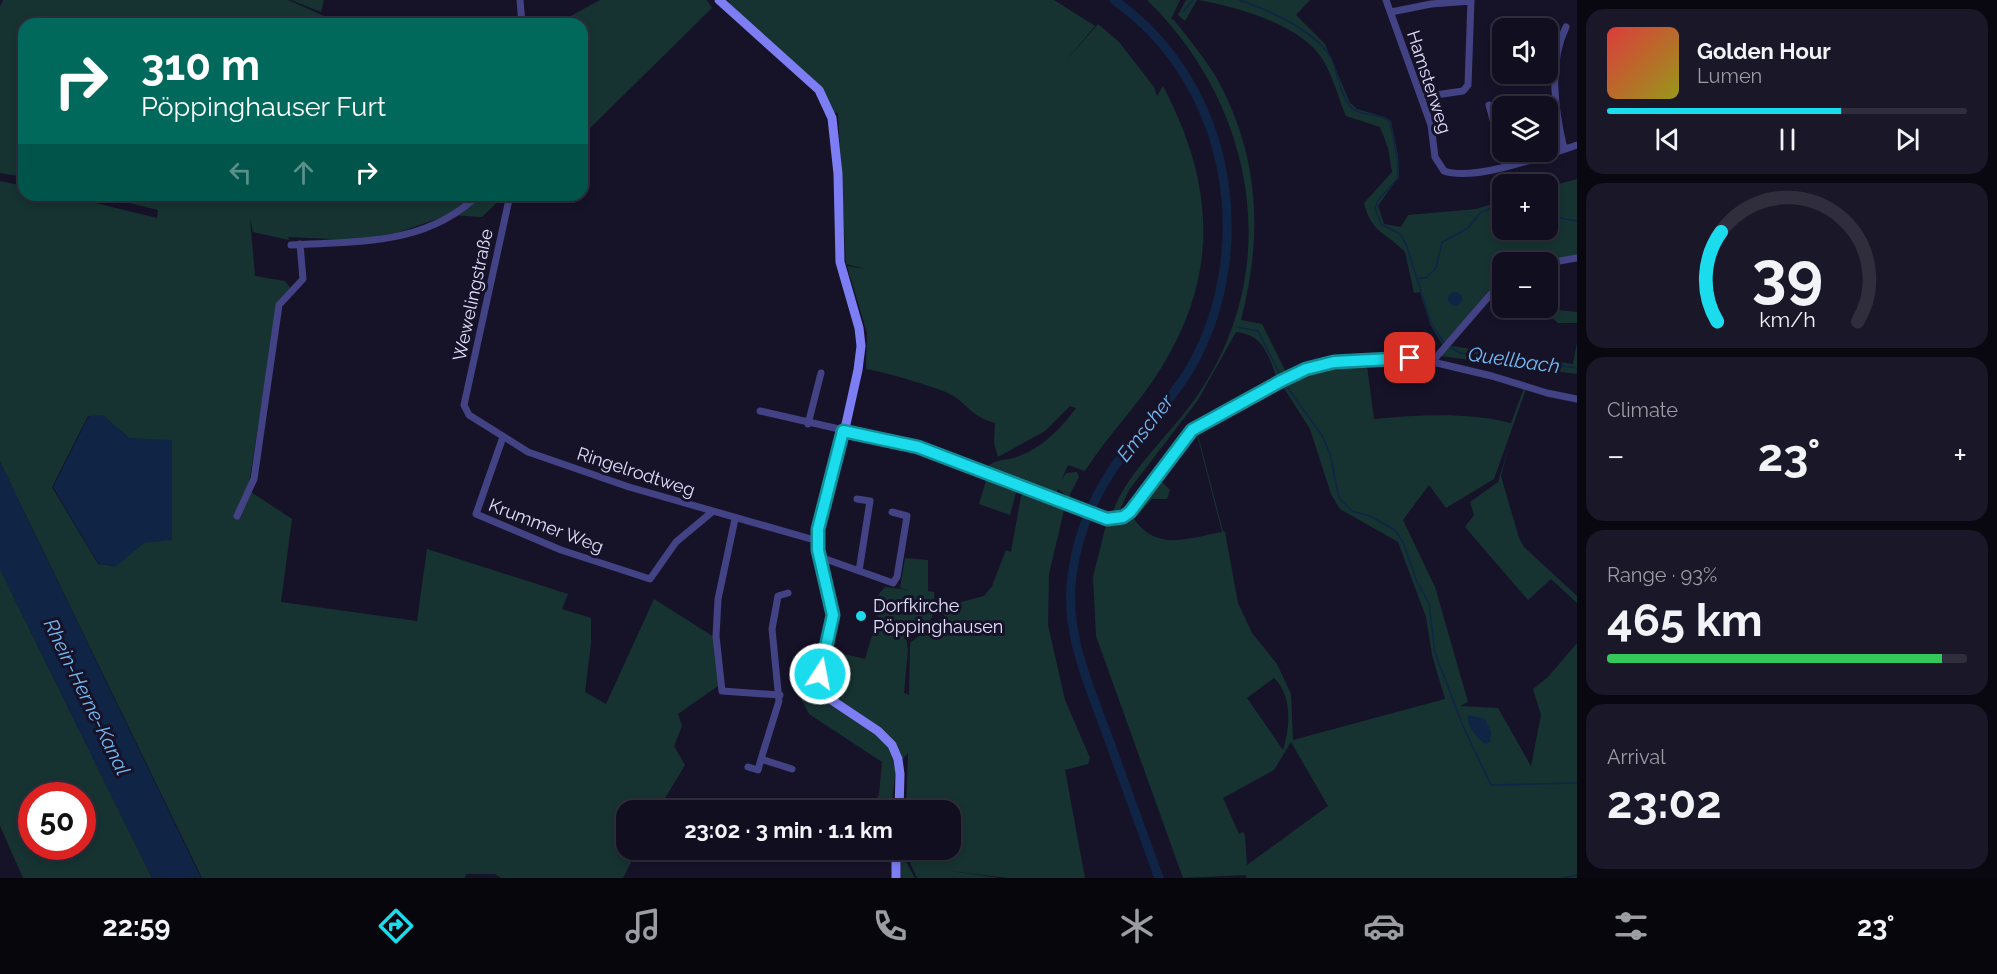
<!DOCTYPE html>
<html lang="en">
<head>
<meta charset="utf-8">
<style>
  :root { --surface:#100e1f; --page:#191728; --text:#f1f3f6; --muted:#9c9ca4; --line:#302e3d; --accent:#1adcec }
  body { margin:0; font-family:Raleway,sans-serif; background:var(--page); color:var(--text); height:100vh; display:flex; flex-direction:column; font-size:22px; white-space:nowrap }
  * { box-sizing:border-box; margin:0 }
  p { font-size:20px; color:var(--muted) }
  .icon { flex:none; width:33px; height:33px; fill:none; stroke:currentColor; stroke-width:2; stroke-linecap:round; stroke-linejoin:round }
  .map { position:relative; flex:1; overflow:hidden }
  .details { display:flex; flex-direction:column; gap:9px; padding:9px; background:#090811; width:420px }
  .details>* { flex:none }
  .banner { position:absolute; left:18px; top:18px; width:570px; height:183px; border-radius:18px; box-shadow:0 3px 9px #0003,0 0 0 2px var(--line); background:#00695c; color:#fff; overflow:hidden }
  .controls { position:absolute; left:1492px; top:18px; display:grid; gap:12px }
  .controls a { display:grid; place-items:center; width:66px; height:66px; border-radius:12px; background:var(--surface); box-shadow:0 3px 9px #0003,0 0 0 2px var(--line); font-size:30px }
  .speed { position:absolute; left:18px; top:782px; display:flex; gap:12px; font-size:30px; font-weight:700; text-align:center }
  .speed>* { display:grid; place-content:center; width:78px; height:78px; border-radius:50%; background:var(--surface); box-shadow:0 3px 9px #0003,0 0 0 2px var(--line); line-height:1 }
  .speed .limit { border:9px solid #d22; background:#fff; color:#111 }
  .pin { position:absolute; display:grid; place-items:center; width:51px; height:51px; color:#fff; margin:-26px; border-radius:12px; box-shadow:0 3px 9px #0006 }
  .me { position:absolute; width:66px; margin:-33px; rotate:11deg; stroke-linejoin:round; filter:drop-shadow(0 0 4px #0008) }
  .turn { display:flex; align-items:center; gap:21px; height:126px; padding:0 24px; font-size:27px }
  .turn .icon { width:78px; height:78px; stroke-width:2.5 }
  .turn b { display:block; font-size:42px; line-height:51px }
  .lanes { display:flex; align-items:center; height:57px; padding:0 24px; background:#0003; justify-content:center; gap:30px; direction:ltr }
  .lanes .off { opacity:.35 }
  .big { font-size:45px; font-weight:700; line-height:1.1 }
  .details .widget { flex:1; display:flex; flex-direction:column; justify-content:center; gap:9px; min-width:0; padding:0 21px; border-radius:18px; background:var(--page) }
  .details .dial { align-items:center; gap:0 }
  .dial svg { height:156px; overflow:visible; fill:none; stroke:var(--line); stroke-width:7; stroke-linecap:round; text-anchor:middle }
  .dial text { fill:var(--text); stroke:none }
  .song { display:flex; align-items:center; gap:18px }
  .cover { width:72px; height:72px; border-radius:9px; background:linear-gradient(135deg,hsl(0 70% 55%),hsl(60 70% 35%)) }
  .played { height:6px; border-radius:3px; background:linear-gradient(90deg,var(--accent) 65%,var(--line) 65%) }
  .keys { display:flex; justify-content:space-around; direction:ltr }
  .heat { display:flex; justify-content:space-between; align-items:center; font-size:33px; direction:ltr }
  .charge { height:9px; border-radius:4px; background:linear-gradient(90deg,#34c759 93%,var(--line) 0) }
  .trip { position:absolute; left:616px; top:800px; width:345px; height:60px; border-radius:18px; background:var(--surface); box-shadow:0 3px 9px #0003,0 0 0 2px var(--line); font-weight:700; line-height:60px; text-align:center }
  .tab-bar { display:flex; height:96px; justify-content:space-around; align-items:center; background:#06060c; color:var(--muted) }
  .tab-bar .icon { width:42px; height:42px }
  .tab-bar .selected { color:var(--accent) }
  .tab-bar b { font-size:27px; color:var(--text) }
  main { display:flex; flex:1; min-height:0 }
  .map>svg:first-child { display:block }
  .green { fill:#163331; fill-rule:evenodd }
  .water { fill:#102445 }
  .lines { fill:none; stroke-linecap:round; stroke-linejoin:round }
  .stream { stroke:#102445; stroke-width:1.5 }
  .river { stroke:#102445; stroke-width:9 }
  .minor { stroke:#434284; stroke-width:7 }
  .secondary { stroke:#7d7df4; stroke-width:9 }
  .route-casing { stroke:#118f99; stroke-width:15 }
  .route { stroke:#1adcec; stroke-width:10 }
  .poi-dot { fill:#1adcec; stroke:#161329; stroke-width:2 }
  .labels { text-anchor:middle; stroke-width:6; stroke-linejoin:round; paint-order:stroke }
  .street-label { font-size:18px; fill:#e1defc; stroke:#161329 }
  .poi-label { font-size:18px; fill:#e1defc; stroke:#161329; text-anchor:start }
  .water-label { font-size:20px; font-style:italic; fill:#74bbf4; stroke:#161329 }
</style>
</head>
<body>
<main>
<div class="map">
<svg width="1577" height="878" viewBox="0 0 1577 878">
  <rect width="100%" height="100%" fill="#161329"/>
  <path class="green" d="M 3,0 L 288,0 L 342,24 L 24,24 L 24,177 L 0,173 L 0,7 Z
    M 291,0 L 324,0 L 321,12 Z
    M 600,0 L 707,0 L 712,8 L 582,136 L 582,24 L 556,24 Z
    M 728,0 L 1054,0 L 1095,26 L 1065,62 L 1098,24 L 1119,42 L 1154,87 L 1157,96 L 1163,86 C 1216,187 1220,278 1156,376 C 1135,409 1107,436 1085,471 L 1068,465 L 1061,481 L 1066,473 L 1077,472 L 1079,477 L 1070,494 L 1071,499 L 1058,489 L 1055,496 L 987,470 L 987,467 C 995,459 1003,461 1013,458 C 1039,451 1061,429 1076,408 L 1070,406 L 1045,431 L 998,457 L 994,443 L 995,423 C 969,415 972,408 952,395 C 943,389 878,370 866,369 L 867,333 L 847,266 L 866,269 L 846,264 L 838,113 L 833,112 L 825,94 L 733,8 Z
    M 1147,0 L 1180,0 L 1171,19 L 1174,20 C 1188,38 1203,56 1215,75 C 1260,155 1263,234 1241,320 L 1262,324 L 1287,374 L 1303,367 L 1338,359 L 1287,375 L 1190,430 L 1134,505 L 1125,514 L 1115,517 L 1112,515 C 1123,475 1176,429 1199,393 C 1285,265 1254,104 1147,0 ZM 1236,332 C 1263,334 1269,356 1277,379 C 1265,387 1191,424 1188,428 C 1173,448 1141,509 1118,514 L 1129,490 L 1198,400 Z
    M 1186,0 L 1197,0 L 1185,21 L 1178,15 Z
    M 1198,0 L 1310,0 L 1296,15 L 1325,44 L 1350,103 L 1357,109 L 1385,117 L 1391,121 L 1398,155 L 1399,176 L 1378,206 L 1384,224 L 1401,227 L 1408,215 L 1476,209 L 1503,201 L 1503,230 L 1548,230 L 1548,187 L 1577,179 L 1577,256 L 1544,262 L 1503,262 L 1503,278 L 1494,285 L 1443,346 L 1430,324 L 1420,292 L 1414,293 L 1405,252 C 1387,233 1371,233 1364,203 L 1392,172 L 1388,148 L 1380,127 L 1346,116 C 1337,96 1332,70 1318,53 C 1294,23 1234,6 1198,0 Z
    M 0,181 L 24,186 L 24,195 L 63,195 L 157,218 L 158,210 L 96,195 L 505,195 L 482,217 L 449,215 L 396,233 L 353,240 L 288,237 L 289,240 L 253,232 L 250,218 L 255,276 L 285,281 L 291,289 L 277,306 L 248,490 L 292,519 L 281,602 L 417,621 L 427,549 L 568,594 L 562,609 L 591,618 L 591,643 L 585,692 L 606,704 L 654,599 L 714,637 L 718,686 L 678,714 L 682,726 L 674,746 L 685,765 L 658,810 L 627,810 L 627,849 L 638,849 L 623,878 L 501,878 L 495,874 L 466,874 L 465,878 L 202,878 L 0,462 ZM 88,416 L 103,416 L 129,438 L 149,440 L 144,543 L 115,566 L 98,564 L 52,487 Z
    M 1540,308 L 1577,312 L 1577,323 L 1558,323 Z
    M 1577,342 L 1577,374 L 1440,356 L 1445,345 L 1573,364 Z
    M 1409,360 L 1494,377 L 1526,389 L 1494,479 L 1446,508 L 1429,485 L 1403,520 L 1435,587 L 1468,702 L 1460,706 L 1498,708 L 1531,766 L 1541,715 L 1533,689 L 1548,677 L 1577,643 L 1577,878 L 1246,878 L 1246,875 L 1183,878 L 1096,636 L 1093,577 L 1106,525 L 1123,520 L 1197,431 L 1223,531 L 1225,532 L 1238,603 L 1252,633 L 1277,664 L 1291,694 L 1293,740 L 1445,699 L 1432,655 L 1426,617 L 1398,542 L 1340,509 L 1331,494 L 1310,429 L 1282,385 L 1202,428 L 1302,372 L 1341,362 ZM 1367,366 L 1440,367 L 1524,388 L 1511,423 C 1466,412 1420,415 1374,419 ZM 1197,435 L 1222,532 C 1188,538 1157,552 1134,519 L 1152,499 L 1167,499 L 1170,490 L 1162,482 ZM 1274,678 C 1293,696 1290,728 1283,750 L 1247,698 ZM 1291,742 L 1328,806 L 1247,865 L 1245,836 L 1243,832 L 1239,834 L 1223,798 L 1274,770 Z
    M 1509,446 L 1501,476 L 1519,538 L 1524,547 L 1577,596 L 1577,603 L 1551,579 L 1528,600 L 1465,527 L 1474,515 L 1470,502 L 1498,482 Z
    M 987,477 L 1017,489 L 1010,515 L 979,504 Z
    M 1027,490 L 1065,506 L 1049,574 L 1048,625 L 1065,700 L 1090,758 L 1088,764 L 1065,770 L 1085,878 L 1008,878 L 943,870 L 1000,878 L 917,878 L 908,858 L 912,855 L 910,849 L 951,849 L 951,810 L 906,810 L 908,753 L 896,767 L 891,810 L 869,810 L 879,795 L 882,762 L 809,714 L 801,699 L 822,693 L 834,697 C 823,682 825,671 828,654 L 831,651 L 865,659 L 878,616 L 874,614 L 879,594 L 885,587 L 909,590 L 900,588 L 905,558 L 928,560 L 928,591 L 934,592 C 936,616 933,630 904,625 L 908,650 L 904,693 L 909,695 L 910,643 L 944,616 L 942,607 L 984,596 L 992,586 L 1006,550 L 1011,552 L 1021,496 Z
    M 0,569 L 152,878 L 23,878 L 0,826 ZM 32,795 L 82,795 L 82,846 L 32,846 Z
    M 903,857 L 905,860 L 915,878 L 901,878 L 901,859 Z"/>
  <path class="water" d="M1448 299a7 7 0 1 1 14 0a7 7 0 1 1-14 0Z
    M 103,415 L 129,438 L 172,440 L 172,540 L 144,543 L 115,567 L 98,563 L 53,487 L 89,416 Z
    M 0,462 L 201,878 L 152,878 L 0,569 Z
    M 1468,715 L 1485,719 L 1491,732 L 1490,742 L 1486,744 C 1477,739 1466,725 1468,715 Z"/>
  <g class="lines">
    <path class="stream" d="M 1239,0 C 1267,9 1316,31 1331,58 C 1338,72 1339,92 1349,105 C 1359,118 1379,111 1390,122 L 1398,162 L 1398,178 L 1379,199 L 1375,208 L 1381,224 L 1400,234 L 1406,244 L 1431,323 L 1445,344
      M 1183,12 L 1193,0
      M 1548,216 L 1577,221
      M 1419,278 L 1426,278 L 1436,268 L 1442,242 L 1468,228 L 1481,212 L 1503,204
      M 1237,327 L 1258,331 L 1280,375
      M 1449,346 L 1460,353 L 1577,368
      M 1285,384 L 1323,437 L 1330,454 L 1339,498 L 1352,511 L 1370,516 L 1395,530 L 1403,542 L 1417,582 L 1429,603 L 1435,653 L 1463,726 L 1491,785 L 1577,783
      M 1562,878 L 1577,875"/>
    <path class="river" d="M 1114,0 C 1230,81 1259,246 1191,367 C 1173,398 1147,423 1125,452 C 1097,488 1078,530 1072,576 C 1064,634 1090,687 1109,740 C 1126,786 1142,832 1159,878"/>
    <path class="minor" d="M 520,0 L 522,24
      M 1386,0 L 1431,125 L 1435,157 L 1444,171 C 1473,182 1547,155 1577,145
      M 1391,12 L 1431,4 L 1471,1
      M 1422,97 L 1463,91 L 1468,85 L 1471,0
      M 1489,105 L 1506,166
      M 1564,149 C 1555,111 1548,64 1566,27
      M 510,195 L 464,405 L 469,415 L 528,452 L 629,487 L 818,541
      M 291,245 C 357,241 426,246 478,195
      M 1548,263 L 1577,258
      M 1432,362 L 1503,280
      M 760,411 L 918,447 L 1107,519 L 1123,517 L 1130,512 L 1192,430 L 1293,374 L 1322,364 L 1383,358 L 1420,359 L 1492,376 L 1547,393 L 1577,399
      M 808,424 L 821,373
      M 503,437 L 476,514 L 561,550 L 650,579 L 676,542 L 712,512
      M 857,499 L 870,501 L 859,571
      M 237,516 L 254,479 L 279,305 L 303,279 L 300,244
      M 735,519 L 718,599 L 716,636 L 722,691 L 780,695
      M 820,557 L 893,583 L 897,577 L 907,516 L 892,512
      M 788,593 L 778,596 L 772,629 L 779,701 L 761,759 L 792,769
      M 748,767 L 758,770 L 761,759"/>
    <path class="secondary" d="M 719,0 L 819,90 L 832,118 L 838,174 L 840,262 L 859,328 L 861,346 L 858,370 L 840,451 L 818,529 L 818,550 L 833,615 L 820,674 L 823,689 L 830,699 L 878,731 L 892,745 L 898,759 L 900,774 L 899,810
      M 896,849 L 896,878"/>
  </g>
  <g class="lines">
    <defs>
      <path id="route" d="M 820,674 L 833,615 L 818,550 L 818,529 L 843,431 L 918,447 L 1107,519 L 1123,517 L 1130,512 L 1192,430 L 1281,381 L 1306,369 L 1334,362 L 1410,358"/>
    </defs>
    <use href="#route" class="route-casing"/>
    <use href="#route" class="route"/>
  </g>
  <circle class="poi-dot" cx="861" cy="616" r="6"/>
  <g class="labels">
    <g class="street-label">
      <text transform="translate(1429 82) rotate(72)" y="6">Hamsterweg</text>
      <text transform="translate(473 295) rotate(-78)" y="6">Wewelingstraße</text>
      <text transform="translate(636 472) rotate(18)" y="6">Ringelrodtweg</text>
      <text transform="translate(546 526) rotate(21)" y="6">Krummer Weg</text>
    </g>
    <g class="poi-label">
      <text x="873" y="612">Dorfkirche<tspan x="873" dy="21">Pöppinghausen</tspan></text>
    </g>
    <g class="water-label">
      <text transform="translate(1514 360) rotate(8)" y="7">Quellbach</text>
      <text transform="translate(1145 428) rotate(-52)" y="7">Emscher</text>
      <text transform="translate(87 697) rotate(64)" y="7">Rhein-Herne-Kanal</text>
    </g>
  </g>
</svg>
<div class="controls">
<a><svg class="icon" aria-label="sound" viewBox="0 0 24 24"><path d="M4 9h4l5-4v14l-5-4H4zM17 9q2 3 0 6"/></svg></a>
<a><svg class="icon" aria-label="layers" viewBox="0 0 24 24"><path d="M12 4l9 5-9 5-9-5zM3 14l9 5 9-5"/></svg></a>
<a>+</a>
<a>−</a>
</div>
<div class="speed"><div class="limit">50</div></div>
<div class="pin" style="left:1410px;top:358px;background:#d93025"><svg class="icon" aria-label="arrive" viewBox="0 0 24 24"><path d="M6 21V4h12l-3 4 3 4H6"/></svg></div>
<svg class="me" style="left:820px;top:674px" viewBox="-20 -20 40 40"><circle r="17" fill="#1adcec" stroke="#fff" stroke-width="3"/><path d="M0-11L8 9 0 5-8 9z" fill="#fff"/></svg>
<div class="trip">23:02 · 3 min · 1.1 km</div>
<div class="banner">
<div class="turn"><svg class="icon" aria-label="right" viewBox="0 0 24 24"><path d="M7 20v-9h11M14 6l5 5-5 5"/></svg><div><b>310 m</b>Pöppinghauser Furt</div></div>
<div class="lanes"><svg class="icon off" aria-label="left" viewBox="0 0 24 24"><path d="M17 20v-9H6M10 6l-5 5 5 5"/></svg><svg class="icon off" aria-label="ahead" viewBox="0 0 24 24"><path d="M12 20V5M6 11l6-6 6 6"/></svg><svg class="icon" aria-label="right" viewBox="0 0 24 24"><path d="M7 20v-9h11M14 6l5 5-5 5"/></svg></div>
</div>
</div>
<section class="details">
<div class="widget">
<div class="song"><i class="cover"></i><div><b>Golden Hour</b><p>Lumen</p></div></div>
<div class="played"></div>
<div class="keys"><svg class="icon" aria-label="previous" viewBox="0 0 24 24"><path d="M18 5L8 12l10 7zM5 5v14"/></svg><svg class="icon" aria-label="pause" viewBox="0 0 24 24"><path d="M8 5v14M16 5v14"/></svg><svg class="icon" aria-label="next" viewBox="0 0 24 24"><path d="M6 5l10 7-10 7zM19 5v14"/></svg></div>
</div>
<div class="widget dial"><svg viewBox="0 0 100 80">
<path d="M14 69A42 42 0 1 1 86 69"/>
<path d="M14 69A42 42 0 0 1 16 23" stroke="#1adcec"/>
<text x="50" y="56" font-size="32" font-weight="700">39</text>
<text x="50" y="72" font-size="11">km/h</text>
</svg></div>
<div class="widget"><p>Climate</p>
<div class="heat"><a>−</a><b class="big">23°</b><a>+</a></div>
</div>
<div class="widget"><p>Range · 93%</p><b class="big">465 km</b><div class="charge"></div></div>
<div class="widget"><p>Arrival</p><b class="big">23:02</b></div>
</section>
</main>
<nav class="tab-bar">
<b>22:59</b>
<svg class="icon selected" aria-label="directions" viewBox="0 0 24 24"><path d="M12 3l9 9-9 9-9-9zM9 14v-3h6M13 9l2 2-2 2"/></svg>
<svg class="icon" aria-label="music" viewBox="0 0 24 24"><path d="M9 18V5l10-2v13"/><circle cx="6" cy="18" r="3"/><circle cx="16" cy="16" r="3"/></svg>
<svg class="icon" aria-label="phone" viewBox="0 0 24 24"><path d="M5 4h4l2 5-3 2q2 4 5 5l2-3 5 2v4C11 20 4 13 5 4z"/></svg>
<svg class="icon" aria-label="climate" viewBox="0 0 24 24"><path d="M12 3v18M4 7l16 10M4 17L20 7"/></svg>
<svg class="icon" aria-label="car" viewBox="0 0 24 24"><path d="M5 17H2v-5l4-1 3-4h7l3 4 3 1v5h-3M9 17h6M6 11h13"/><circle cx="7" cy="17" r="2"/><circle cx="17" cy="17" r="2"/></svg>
<svg class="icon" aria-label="filters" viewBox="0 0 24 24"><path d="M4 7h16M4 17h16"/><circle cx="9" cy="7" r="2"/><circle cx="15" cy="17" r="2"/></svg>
<b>23°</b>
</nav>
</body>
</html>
